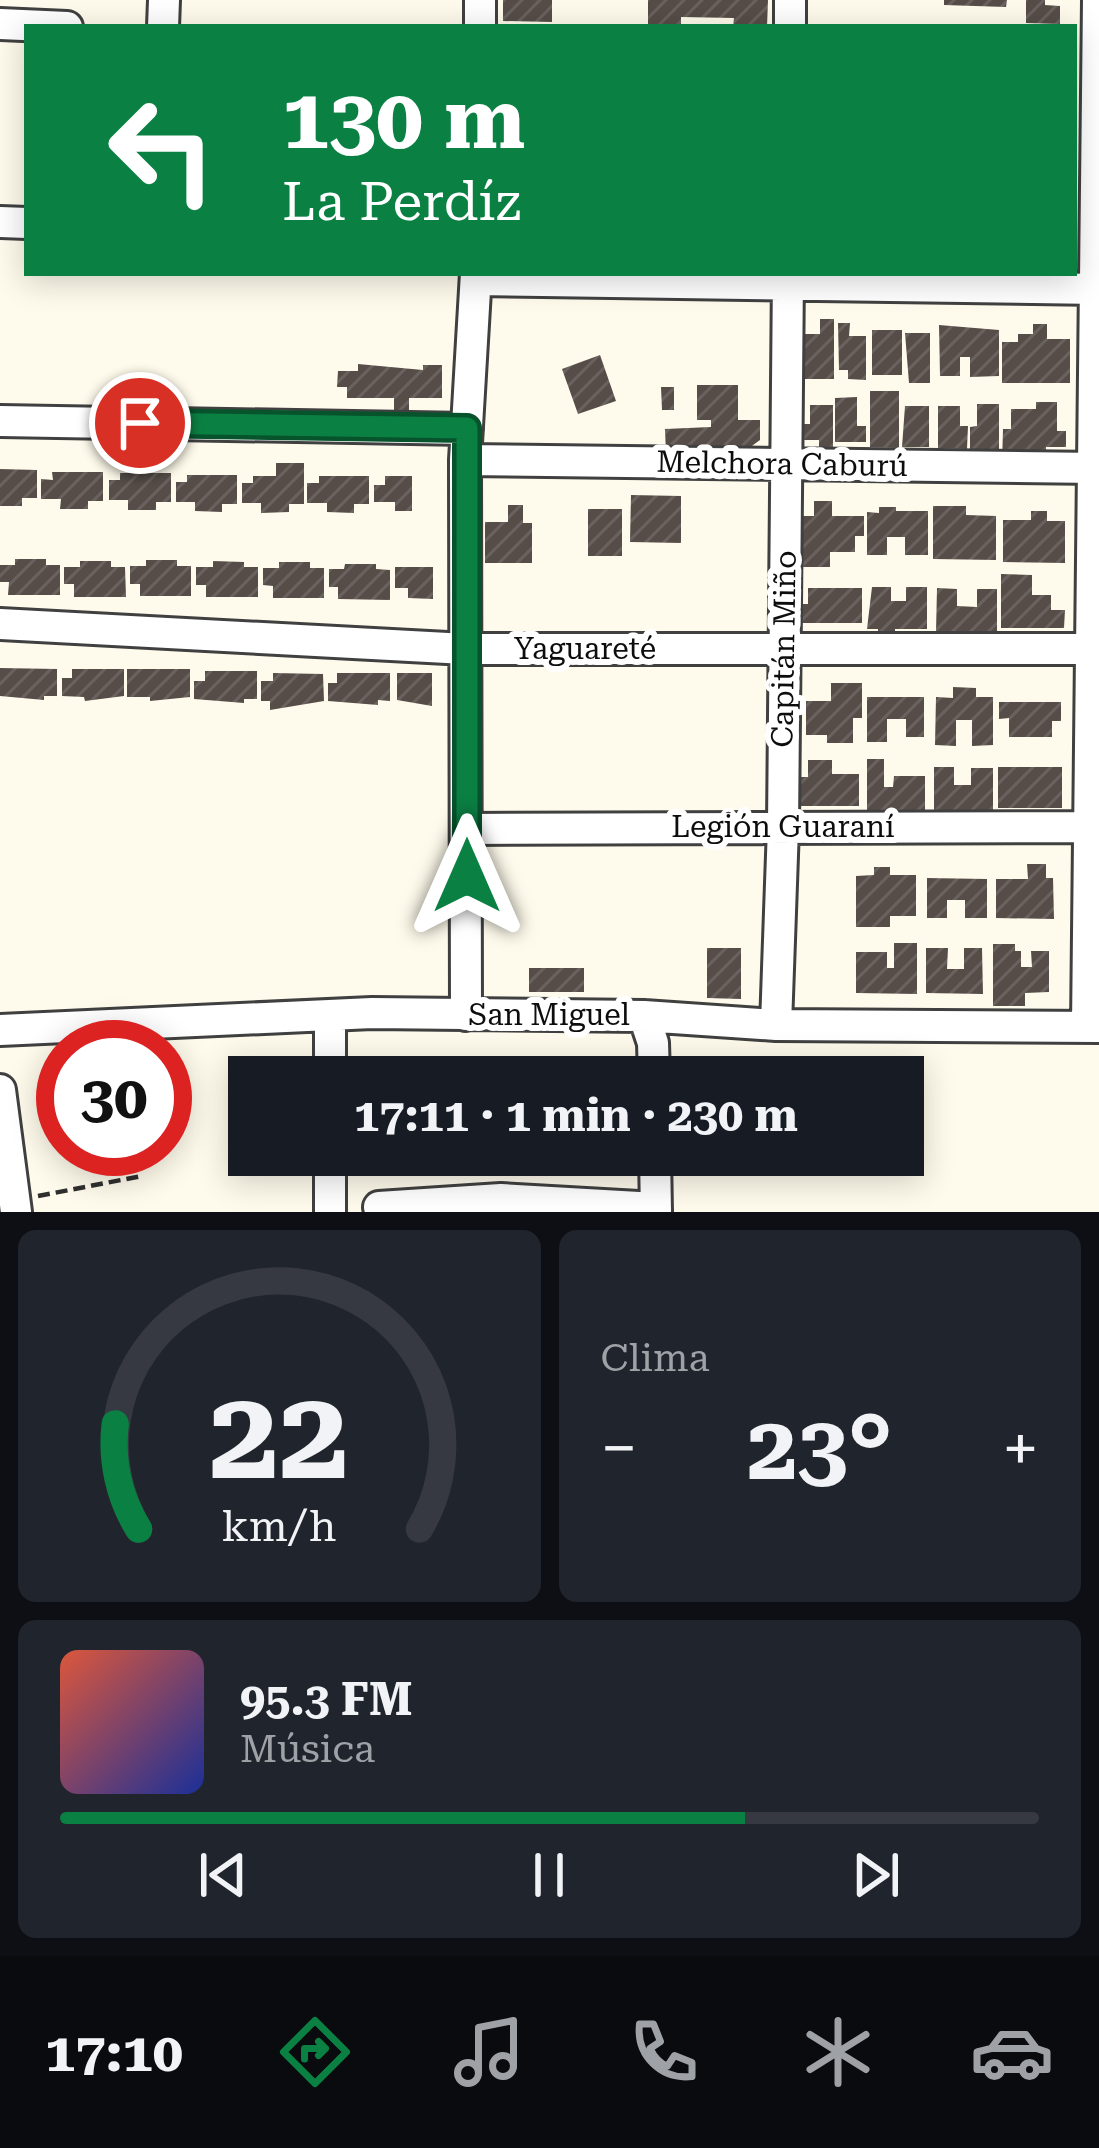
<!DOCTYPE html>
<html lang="es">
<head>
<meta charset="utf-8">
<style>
  :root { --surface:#171b24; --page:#20242c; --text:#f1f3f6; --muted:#9ea1a6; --line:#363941; --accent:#0b8043 }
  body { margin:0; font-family:"Roboto Serif",serif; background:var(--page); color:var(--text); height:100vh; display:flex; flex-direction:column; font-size:45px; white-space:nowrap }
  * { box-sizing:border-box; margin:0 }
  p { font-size:39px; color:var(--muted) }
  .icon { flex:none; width:66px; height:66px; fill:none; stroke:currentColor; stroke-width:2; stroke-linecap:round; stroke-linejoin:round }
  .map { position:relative; height:1212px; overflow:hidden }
  .drawer { display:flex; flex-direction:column; gap:18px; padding:18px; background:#0d0f14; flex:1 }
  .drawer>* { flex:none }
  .top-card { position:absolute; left:24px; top:24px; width:1053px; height:252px; border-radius:0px; box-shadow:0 6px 30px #0003; background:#0b8043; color:#fff; overflow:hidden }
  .speed { position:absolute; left:36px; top:1020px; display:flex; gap:24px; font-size:60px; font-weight:700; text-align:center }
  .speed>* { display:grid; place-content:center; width:156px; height:156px; border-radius:50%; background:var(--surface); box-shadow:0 6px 30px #0003; line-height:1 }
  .speed .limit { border:18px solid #d22; background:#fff; color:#111 }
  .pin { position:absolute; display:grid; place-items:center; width:102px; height:102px; color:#fff; margin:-51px; border:6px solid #fff; border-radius:50%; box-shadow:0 3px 12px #0007 }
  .me { position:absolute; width:132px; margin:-66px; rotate:0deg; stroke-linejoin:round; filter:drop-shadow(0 0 9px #0008) }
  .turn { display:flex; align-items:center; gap:42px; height:252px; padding:0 60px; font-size:54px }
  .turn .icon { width:156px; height:156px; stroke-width:2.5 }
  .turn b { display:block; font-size:84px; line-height:102px }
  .big { font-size:90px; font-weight:700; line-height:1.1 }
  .drawer .card { flex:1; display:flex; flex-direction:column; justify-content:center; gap:18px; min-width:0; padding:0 42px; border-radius:18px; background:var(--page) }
  .drawer .dial { align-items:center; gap:0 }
  .dial svg { height:312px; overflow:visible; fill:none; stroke:var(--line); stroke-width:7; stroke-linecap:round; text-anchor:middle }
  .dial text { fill:var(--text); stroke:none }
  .song { display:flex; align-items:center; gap:36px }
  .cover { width:144px; height:144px; border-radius:18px; background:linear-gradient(135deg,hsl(10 70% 55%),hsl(230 70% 35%)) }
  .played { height:12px; border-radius:6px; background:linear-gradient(90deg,var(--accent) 70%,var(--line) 70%) }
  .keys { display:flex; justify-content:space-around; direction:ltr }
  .heat { display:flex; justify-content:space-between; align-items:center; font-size:66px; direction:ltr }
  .drawer .tiles { flex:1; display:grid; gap:18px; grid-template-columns:1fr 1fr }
  .card:last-child { grid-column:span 2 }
  .trip { position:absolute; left:228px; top:1056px; width:696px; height:120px; border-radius:0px; background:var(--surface); box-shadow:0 6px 30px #0003; font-weight:700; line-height:120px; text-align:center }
  .tabs { display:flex; height:192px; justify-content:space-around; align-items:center; background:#090b0e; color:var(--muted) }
  .tabs .icon { width:84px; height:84px }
  .tabs .on { color:var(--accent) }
  .tabs b { font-size:54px; color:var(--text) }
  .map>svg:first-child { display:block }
  .building { fill:url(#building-hatch) }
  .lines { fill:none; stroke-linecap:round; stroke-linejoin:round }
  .minor-casing { stroke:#404040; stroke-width:36 }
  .path { stroke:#2f2f2f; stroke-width:4.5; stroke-dasharray:12 6; stroke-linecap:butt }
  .minor { stroke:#fff; stroke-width:30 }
  .route-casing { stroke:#07532c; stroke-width:30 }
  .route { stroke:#0b8043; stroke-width:21 }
  .labels { text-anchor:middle; stroke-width:12; stroke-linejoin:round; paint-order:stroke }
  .street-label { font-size:30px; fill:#0d0d0d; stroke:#fff }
</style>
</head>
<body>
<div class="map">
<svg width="1099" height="1212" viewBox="0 0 1099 1212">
  <defs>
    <pattern id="building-hatch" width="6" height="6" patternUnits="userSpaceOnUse" patternTransform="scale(3)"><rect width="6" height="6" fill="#564d48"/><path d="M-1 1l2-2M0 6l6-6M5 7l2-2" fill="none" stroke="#69625e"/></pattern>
  </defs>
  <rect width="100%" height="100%" fill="#fffbec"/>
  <path class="building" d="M 503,0 L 552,0 L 552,22 L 503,21 Z
    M 648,0 L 768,0 L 767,27 L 733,27 L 734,18 L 681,17 L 681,27 L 648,27 Z
    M 944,0 L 1007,0 L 1006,7 L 944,5 Z
    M 1026,0 L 1045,0 L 1045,5 L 1060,6 L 1060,24 L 1026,23 Z
    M 820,319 L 834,319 L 834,379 L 800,379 L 800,334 L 820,334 Z
    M 838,323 L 850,323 L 849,336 L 866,336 L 866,380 L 848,379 L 848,370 L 839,370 Z
    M 1033,324 L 1047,324 L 1047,339 L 1070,339 L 1070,383 L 1002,383 L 1002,342 L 1018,342 L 1018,334 L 1033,334 Z
    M 939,325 L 999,330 L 999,376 L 970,377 L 970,357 L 960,357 L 960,376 L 940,376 Z
    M 872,330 L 902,330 L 902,375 L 872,375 Z
    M 905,333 L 930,333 L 930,383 L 909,383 Z
    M 600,355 L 616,401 L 578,414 L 562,369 Z
    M 358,364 L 423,370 L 423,365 L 442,365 L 442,398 L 409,398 L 409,416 L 394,416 L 394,398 L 347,398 L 347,387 L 337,387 L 338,371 L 358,371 Z
    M 697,385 L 738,385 L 738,420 L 760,420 L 760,440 L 745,451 L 666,454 L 665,429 L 711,427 L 711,420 L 697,420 Z
    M 661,387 L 674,387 L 674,410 L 662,410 Z
    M 870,391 L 899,391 L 899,448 L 870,447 Z
    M 857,397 L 857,426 L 866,426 L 866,442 L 835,442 L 835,398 Z
    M 1036,402 L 1057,402 L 1057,431 L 1066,431 L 1066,447 L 1046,447 L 1046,463 L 1002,463 L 1003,429 L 1011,429 L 1011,409 L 1036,409 Z
    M 977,404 L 999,404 L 999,451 L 970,451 L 970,427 L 977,426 Z
    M 810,405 L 833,405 L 833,458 L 819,458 L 819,440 L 800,440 L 800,424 L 810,424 Z
    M 905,406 L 929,406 L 929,447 L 902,447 Z
    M 938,406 L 960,406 L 960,426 L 968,426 L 967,449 L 938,448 Z
    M 129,459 L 145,459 L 145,473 L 171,473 L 171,502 L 156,502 L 156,510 L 128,510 L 128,500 L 109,500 L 109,480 L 120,480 L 120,473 L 129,473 Z
    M 276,463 L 304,463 L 304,504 L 289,504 L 289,512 L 261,513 L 261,503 L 242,503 L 242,483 L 253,483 L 253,476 L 276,476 Z
    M 0,469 L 37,470 L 37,498 L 22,498 L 22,506 L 0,506 Z
    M 52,472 L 103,472 L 103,501 L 88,501 L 88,509 L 60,509 L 61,499 L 41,499 L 41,479 L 53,480 Z
    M 187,475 L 237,475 L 237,504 L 222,504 L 222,512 L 195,511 L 195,502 L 176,502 L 176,482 L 187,482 Z
    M 319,476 L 369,476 L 369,504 L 354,504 L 354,513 L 327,512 L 327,503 L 307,503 L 307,483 L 319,483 Z
    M 385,476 L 412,476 L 412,511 L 395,511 L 395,502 L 374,502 L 374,485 L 385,485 Z
    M 631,495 L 681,496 L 681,543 L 630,542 Z
    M 814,501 L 832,501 L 832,516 L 864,516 L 864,536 L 855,536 L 855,552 L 830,552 L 830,567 L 799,567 L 798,516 L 814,516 Z
    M 508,505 L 523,505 L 523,523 L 532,523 L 532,563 L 485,563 L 485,522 L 508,522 Z
    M 933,506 L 966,506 L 966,515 L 996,516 L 996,560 L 933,559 Z
    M 879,507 L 896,507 L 896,511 L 928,511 L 928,555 L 905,555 L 905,537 L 887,537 L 887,555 L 867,555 L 867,512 L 879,513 Z
    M 588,509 L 622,509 L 622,556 L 588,556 Z
    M 1031,511 L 1047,511 L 1047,521 L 1065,521 L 1065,563 L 1003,562 L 1003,520 L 1031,520 Z
    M 15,559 L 46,559 L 46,565 L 60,565 L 60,595 L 8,595 L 9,582 L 0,582 L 0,565 L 15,565 Z
    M 146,560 L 177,560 L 177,566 L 191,566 L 191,596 L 140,596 L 140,584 L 130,584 L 130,566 L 146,566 Z
    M 80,561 L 111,561 L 111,567 L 125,567 L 126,597 L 74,597 L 74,584 L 64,584 L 64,567 L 80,567 Z
    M 213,561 L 244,562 L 244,567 L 258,567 L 258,597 L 206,597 L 206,585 L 196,585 L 196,567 L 213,567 Z
    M 279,562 L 310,562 L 310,568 L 324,568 L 324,598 L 273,598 L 273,586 L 263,585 L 263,568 L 279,568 Z
    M 345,564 L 376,564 L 376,569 L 390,570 L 390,600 L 338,599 L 338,587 L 329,587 L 329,569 L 344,569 Z
    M 395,567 L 433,567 L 433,599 L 408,598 L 408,588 L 395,588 Z
    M 1001,574 L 1032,575 L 1032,595 L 1051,595 L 1051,610 L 1065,610 L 1064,628 L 1001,628 Z
    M 872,587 L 891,587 L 891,601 L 906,601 L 906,587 L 927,587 L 927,629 L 895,629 L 895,640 L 878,640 L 878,629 L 867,629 Z
    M 808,588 L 862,588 L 862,623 L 798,623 L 798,604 L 808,604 Z
    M 937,588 L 957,589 L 957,606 L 977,607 L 977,589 L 997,589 L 997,632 L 987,632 L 986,641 L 964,641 L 964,632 L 936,632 Z
    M 0,668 L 57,669 L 57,696 L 44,696 L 44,700 L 0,696 Z
    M 72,669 L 124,669 L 124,696 L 85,701 L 84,697 L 62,696 L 62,678 L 72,678 Z
    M 127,669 L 190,669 L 190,697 L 150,701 L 150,697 L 127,697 Z
    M 205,671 L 257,671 L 257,699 L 244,699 L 244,703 L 194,699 L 194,681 L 205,681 Z
    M 273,673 L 323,674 L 324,701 L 270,710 L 270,701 L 261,701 L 261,681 L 273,681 Z
    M 337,673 L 390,673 L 390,701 L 378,700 L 378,705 L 328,701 L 328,683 L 337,683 Z
    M 397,673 L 432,673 L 432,706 L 397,700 Z
    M 831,683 L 862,683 L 862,718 L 853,718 L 853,743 L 827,743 L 827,735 L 806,735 L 806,701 L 831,701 Z
    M 953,687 L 976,688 L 976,697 L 993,697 L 993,745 L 972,746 L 972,720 L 956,720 L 956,746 L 935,745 L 936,697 L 953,698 Z
    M 867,697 L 924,697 L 924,737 L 906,737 L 906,719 L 887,719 L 887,742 L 867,742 Z
    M 999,702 L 1061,702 L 1061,721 L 1052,721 L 1052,737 L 1009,737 L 1009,718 L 999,719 Z
    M 867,759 L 884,759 L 884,787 L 893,787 L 894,776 L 925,776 L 925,821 L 880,821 L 879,811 L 867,811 Z
    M 808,760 L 832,760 L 832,774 L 859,774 L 859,806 L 795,806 L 795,777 L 808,777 Z
    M 934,767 L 954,767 L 954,785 L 971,785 L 971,768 L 993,768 L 993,813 L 934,813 Z
    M 998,767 L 1062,767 L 1062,808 L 998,808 Z
    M 1027,864 L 1046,864 L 1046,878 L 1053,878 L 1054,919 L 996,918 L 996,879 L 1028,879 Z
    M 874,867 L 890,867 L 890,875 L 916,875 L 916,916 L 890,916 L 890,927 L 856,927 L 856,876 L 874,875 Z
    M 927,878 L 987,879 L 987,918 L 965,918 L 965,900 L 947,900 L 947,918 L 927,918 Z
    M 894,943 L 917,943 L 917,994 L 856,993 L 856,952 L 887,952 L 887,968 L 894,968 Z
    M 993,944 L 1015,944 L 1015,951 L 1021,951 L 1021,967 L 1032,967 L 1031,951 L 1049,951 L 1049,992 L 1025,993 L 1025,1006 L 993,1006 Z
    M 707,948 L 741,948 L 741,999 L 707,998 Z
    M 926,948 L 948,948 L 947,969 L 964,969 L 964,948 L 982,948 L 983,994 L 926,993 Z
    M 529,968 L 584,968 L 584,992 L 529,992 Z"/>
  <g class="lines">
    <defs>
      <path id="minor" d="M 0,24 L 67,27
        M 163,27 L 164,0
        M 480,27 L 480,0
        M 790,27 L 790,0
        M 0,222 L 27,223
        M 476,280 L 1099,289
        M 0,421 L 467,429
        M 465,460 L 1099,468
        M 0,624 L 466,649 L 1099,649
        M 468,829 L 1099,827
        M 466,1015 L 465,460 L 476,273
        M 644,1016 L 653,1043 L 654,1077
        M 776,1025 L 783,827 L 788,273
        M 1087,1027 L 1098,0
        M 0,1030 L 372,1013 L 644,1016 L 776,1025 L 1099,1027
        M 330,1077 L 330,1015
        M 0,1090 L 16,1212
        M 655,1155 L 656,1212
        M 379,1207 L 501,1199 L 656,1208
        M 330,1212 L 330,1155"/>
    </defs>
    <use href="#minor" class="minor-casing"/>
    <path class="path" d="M 38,1196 L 142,1176"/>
    <use href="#minor" class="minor"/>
  </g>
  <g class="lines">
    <defs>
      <path id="route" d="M 140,423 L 467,428 L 467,876"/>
    </defs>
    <use href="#route" class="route-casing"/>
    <use href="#route" class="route"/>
  </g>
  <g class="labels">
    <g class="street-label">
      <text transform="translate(782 464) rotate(1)" y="10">Melchora Caburú</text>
      <text x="585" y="659">Yaguareté</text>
      <text transform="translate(784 649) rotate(-89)" y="10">Capitán Miño</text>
      <text x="783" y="837">Legión Guaraní</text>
      <text x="549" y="1025">San Miguel</text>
    </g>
  </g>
</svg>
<div class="speed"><div class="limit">30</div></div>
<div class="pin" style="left:140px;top:423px;background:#d93025"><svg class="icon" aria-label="arrive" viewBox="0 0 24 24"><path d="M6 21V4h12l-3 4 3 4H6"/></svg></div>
<svg class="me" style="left:467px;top:876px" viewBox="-20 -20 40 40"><path d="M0-17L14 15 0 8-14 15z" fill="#0b8043" stroke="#fff" stroke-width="4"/></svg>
<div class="trip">17:11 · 1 min · 230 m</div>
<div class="top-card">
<div class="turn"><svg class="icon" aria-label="left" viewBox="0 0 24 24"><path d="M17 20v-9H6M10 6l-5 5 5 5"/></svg><div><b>130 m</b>La Perdíz</div></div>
</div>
</div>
<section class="drawer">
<div class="tiles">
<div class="card dial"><svg viewBox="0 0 100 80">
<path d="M14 69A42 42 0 1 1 86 69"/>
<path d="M14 69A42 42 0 0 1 8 42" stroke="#0b8043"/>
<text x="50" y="56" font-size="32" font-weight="700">22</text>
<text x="50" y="72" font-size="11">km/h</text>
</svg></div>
<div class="card"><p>Clima</p>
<div class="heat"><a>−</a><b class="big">23°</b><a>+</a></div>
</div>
<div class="card">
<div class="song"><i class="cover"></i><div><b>95.3 FM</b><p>Música</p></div></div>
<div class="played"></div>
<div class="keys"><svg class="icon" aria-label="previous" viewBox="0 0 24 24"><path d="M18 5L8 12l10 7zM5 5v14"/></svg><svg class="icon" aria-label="pause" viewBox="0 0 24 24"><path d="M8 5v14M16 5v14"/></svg><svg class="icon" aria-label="next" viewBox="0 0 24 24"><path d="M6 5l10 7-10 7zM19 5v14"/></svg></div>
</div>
</div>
</section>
<nav class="tabs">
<b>17:10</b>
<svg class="icon on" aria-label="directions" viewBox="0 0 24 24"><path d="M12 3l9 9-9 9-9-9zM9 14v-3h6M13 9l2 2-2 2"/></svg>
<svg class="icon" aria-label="music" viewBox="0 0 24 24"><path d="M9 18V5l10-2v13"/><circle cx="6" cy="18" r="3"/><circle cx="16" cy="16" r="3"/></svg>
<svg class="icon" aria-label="phone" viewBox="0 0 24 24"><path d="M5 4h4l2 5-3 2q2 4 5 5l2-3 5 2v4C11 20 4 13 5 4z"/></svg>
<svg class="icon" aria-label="climate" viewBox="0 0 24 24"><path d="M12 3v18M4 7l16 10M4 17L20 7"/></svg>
<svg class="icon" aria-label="car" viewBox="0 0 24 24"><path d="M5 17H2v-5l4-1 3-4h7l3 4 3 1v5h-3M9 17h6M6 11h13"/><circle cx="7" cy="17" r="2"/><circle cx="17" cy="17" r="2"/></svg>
</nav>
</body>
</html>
